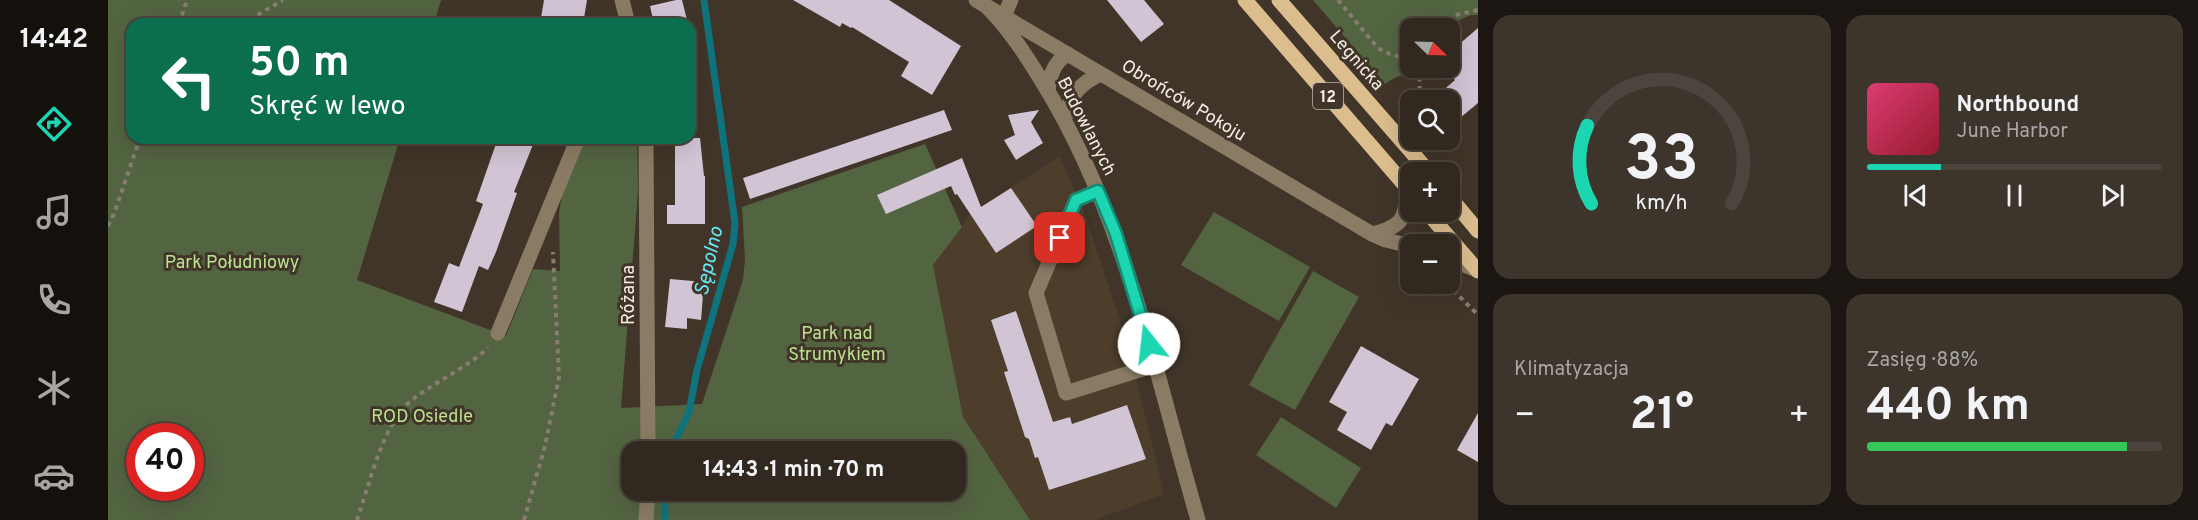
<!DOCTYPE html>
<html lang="pl">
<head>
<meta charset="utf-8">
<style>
  :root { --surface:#31281f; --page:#3d342c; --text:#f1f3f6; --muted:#a8a6a4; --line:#4c443d; --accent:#1cd5b1 }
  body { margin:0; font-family:Overpass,sans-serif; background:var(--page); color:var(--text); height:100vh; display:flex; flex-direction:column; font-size:22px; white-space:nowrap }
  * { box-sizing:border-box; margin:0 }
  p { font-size:20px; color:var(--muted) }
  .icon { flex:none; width:33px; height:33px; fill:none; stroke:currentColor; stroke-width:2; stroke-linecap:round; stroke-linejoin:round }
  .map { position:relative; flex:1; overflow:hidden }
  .panel { display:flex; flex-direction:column; gap:15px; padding:15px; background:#1b1611; width:720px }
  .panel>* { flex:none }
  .banner { position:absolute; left:18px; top:18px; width:570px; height:126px; border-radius:18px; box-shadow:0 6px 24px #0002,0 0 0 2px var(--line); background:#0b6e4f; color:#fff; overflow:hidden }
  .needle { width:39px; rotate:113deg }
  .fabs { position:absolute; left:1292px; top:18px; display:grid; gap:12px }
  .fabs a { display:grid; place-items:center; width:60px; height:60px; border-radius:12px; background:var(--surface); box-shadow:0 6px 24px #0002,0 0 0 2px var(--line); font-size:30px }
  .speed { position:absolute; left:18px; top:423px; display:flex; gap:12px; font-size:30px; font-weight:700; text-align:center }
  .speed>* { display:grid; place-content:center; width:78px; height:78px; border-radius:50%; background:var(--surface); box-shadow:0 6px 24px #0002,0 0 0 2px var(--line); line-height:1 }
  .speed .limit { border:9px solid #d22; background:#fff; color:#111 }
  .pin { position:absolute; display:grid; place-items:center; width:51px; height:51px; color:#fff; margin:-26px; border-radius:12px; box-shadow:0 3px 9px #0006 }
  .me { position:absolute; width:66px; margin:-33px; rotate:344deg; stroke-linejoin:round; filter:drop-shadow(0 0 4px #0008) }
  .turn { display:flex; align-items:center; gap:21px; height:126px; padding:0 24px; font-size:27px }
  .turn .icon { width:78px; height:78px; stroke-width:2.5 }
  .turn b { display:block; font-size:42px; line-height:51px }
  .big { font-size:45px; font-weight:700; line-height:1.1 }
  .panel .card { flex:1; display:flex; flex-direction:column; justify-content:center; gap:9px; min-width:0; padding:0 21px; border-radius:18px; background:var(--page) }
  .panel .dial { align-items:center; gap:0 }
  .dial svg { height:156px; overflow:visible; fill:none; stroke:var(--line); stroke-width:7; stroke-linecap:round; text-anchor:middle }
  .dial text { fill:var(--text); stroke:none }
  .song { display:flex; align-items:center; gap:18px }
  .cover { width:72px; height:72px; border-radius:9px; background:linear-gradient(135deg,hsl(340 70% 55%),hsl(350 70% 35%)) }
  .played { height:6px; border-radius:3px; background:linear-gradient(90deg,var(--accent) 25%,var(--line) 25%) }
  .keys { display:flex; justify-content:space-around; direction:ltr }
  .heat { display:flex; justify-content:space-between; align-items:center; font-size:33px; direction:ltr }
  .charge { height:9px; border-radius:4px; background:linear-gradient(90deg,#34c759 88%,var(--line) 0) }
  .panel .tiles { flex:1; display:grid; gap:15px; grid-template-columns:repeat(2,1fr) }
  .trip { position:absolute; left:513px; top:441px; width:345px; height:60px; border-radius:18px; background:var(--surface); box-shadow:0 6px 24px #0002,0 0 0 2px var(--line); font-weight:700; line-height:60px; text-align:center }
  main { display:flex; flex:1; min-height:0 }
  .tabs { display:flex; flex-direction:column; width:108px; justify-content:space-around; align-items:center; background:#14100c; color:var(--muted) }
  .tabs .icon { width:42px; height:42px }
  .tabs .current { color:var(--accent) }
  .tabs b { font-size:27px; color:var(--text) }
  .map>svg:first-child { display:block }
  .built { fill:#4d3d2b }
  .green { fill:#536441; fill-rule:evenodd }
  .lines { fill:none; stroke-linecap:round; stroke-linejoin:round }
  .stream { stroke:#0e737d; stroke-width:7 }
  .building { fill:#d1c4d4 }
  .path { stroke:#877d72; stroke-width:4; stroke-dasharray:4.5 4.5; stroke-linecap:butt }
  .minor { stroke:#8a7b64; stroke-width:15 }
  .major { stroke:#dbbd8e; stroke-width:15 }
  .route-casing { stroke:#128a73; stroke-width:15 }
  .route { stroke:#1cd5b1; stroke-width:10 }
  .labels { text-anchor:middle; stroke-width:6; stroke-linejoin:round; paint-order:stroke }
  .shield { fill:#413529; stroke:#bfb6ad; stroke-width:1.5 }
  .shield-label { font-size:16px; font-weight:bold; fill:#f5eee6 }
  .street-label { font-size:18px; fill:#f5eee6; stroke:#413529 }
  .park-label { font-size:18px; fill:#bbe190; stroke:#413529 }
  .water-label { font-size:20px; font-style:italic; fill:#68e7f6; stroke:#413529 }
</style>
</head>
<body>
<main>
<nav class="tabs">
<b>14:42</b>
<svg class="icon current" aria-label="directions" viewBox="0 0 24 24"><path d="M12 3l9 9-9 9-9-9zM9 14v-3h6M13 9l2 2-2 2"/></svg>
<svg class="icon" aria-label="music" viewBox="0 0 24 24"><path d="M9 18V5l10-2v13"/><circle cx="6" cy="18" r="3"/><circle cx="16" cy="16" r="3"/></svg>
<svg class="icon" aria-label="phone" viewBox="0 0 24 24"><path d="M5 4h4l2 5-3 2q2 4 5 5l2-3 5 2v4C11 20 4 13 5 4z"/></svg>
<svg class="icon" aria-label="climate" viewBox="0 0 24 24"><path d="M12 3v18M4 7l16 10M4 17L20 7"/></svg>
<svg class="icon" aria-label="car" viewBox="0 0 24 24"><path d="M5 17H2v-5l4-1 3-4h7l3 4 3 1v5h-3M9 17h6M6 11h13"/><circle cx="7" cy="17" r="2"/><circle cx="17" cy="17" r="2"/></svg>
</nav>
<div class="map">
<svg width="1370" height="520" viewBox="0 0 1370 520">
  <rect width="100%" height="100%" fill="#413529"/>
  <path class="built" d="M 952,156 L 979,220 L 1020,345 L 1056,494 L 987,520 L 922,520 L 855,417 L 825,265 L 862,214 Z"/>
  <path class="green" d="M 0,0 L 333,0 L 326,24 L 24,24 L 24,138 L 292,138 L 249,280 L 398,336 L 425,269 L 452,271 L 451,213 L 454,194 L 477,138 L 529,138 L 530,192 L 513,408 L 594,404 L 635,280 L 637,259 L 634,207 L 817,144 L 854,227 L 825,265 L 855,417 L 922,520 L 0,520 ZM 32,436 L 82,436 L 82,488 L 32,488 ZM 524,452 L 848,452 L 848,490 L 524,490 Z
    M 1205,0 L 1370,0 L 1370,15 L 1363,15 L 1332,28 L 1302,28 L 1302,68 L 1319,68 L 1319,69 C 1303,71 1291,74 1277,84 Z
    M 1106,212 L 1202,267 L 1171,321 L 1073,265 Z
    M 1205,271 L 1251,297 L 1187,410 L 1141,385 Z
    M 1173,417 L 1253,468 L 1228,508 L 1148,455 Z"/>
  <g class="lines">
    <path class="stream" d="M 562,452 L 581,412 L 589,370 L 625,244 L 627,223 L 596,0
      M 556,490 L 557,520"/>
  </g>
  <path class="building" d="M 436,0 L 479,0 L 475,24 L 432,24 Z
    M 568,0 L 574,0 L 580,24 L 546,24 L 542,6 Z
    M 685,0 L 781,0 L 853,46 L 824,95 L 793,76 L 801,62 L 744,27 L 743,28 L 734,23 L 732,27 Z
    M 999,0 L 1036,0 L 1056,24 L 1033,42 Z
    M 1370,28 L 1370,103 L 1352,118 L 1341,105 L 1341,100 L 1337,100 L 1331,94 L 1347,80 L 1341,73 L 1341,53 Z
    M 836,110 L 844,130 L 642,199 L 635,178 Z
    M 931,110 L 923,122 L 935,143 L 908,160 L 896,140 L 907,135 L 900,115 Z
    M 390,138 L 414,138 L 426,142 L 406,192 L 409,193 L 388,252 L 380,270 L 371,266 L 354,312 L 326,302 L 341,263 L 351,267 L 375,204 L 368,201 Z
    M 567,138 L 592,138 L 596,176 L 597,176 L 597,224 L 559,224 L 559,205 L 567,205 Z
    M 854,158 L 873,207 L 903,188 L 929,226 L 888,253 L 849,194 L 847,195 L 843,186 L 778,214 L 769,195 Z
    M 562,279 L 596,282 L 593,320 L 579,318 L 579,329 L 557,327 Z
    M 908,311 L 945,422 L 962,417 L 964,424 L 1019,405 L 1038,459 L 941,490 L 930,457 L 927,458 L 921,439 L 917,437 L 896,372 L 900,371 L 883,320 Z
    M 1253,346 L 1311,379 L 1284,426 L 1278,423 L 1263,450 L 1229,430 L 1239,412 L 1221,402 Z
    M 1370,413 L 1370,462 L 1349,450 Z"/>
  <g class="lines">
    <path class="path" d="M 1230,0 L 1269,47 L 1276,52 L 1302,60
      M 71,24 L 79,0
      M 134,24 L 175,0
      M 1324,28 L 1351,14 L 1370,10
      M 1311,68 L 1312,95
      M 0,226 L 6,214 L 32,138
      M 1339,284 L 1370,315
      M 249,520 C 261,486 275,422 304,400 C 328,381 357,369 380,348
      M 416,520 L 437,446 L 451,377 L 445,252"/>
    <path class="minor" d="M 514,0 L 520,24
      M 868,0 L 1264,234 L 1278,240 L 1302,246
      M 878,6 C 901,29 918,55 935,83 C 1017,216 1047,372 1090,520
      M 896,16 L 903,0
      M 940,91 C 942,75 946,62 960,54
      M 957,118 C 962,95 972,83 993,74
      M 538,138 L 540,452
      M 990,191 L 968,200 L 928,293 L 958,393 L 1047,365
      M 1264,234 C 1295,227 1298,218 1299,188
      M 1341,259 L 1369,270
      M 390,333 L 470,138
      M 538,520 L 540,490"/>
    <path class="major" d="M 1137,0 L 1302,191
      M 1171,0 L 1321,172
      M 1341,196 L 1370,231
      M 1319,212 L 1370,271"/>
  </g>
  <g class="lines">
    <defs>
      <path id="route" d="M 952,238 L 968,200 L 990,191 L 1008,234 L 1041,344"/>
    </defs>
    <use href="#route" class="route-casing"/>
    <use href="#route" class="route"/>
  </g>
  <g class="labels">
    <rect class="shield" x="1205" y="83" width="30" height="26" rx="4.5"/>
    <g class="shield-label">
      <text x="1220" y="102">12</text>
    </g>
    <g class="street-label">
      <text transform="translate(1249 60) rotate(49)" y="6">Legnicka</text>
      <text transform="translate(1076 100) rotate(31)" y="6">Obrońców Pokoju</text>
      <text transform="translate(979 126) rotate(63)" y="6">Budowlanych</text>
      <text transform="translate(520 295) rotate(-90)" y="6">Różana</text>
    </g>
    <g class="park-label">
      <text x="124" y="268">Park Południowy</text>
      <text x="729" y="339">Park nad<tspan x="729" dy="21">Strumykiem</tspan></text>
      <text x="314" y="422">ROD Osiedle</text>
    </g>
    <g class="water-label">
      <text transform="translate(600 261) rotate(-77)" y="7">Sępolno</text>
    </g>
  </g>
</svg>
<div class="fabs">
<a><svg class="needle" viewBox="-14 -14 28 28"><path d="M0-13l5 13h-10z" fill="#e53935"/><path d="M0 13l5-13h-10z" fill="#a8a6a4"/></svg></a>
<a><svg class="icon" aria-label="search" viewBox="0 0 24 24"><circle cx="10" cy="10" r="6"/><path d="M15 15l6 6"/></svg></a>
<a>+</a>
<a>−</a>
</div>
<div class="speed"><div class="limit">40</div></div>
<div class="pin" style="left:952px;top:238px;background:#d93025"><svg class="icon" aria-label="arrive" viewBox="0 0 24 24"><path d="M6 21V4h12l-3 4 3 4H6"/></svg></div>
<svg class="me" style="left:1041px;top:344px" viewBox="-20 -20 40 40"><circle r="19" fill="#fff"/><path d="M0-13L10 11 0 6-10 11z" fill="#1cd5b1"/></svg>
<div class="trip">14:43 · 1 min · 70 m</div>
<div class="banner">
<div class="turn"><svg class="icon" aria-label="left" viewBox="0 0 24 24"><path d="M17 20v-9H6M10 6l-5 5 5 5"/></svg><div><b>50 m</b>Skręć w lewo</div></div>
</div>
</div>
<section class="panel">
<div class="tiles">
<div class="card dial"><svg viewBox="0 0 100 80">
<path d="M14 69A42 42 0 1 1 86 69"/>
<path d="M14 69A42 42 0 0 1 12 29" stroke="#1cd5b1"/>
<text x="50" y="56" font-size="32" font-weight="700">33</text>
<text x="50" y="72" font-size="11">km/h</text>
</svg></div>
<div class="card">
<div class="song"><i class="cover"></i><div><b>Northbound</b><p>June Harbor</p></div></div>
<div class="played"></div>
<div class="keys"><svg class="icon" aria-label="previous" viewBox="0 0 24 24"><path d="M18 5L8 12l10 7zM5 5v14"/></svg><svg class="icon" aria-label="pause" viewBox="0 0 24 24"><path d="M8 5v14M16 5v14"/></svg><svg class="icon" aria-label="next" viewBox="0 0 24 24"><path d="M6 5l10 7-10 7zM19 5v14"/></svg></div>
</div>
<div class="card"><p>Klimatyzacja</p>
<div class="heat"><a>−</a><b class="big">21°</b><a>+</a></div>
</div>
<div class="card"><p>Zasięg · 88%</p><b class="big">440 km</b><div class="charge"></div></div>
</div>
</section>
</main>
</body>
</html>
